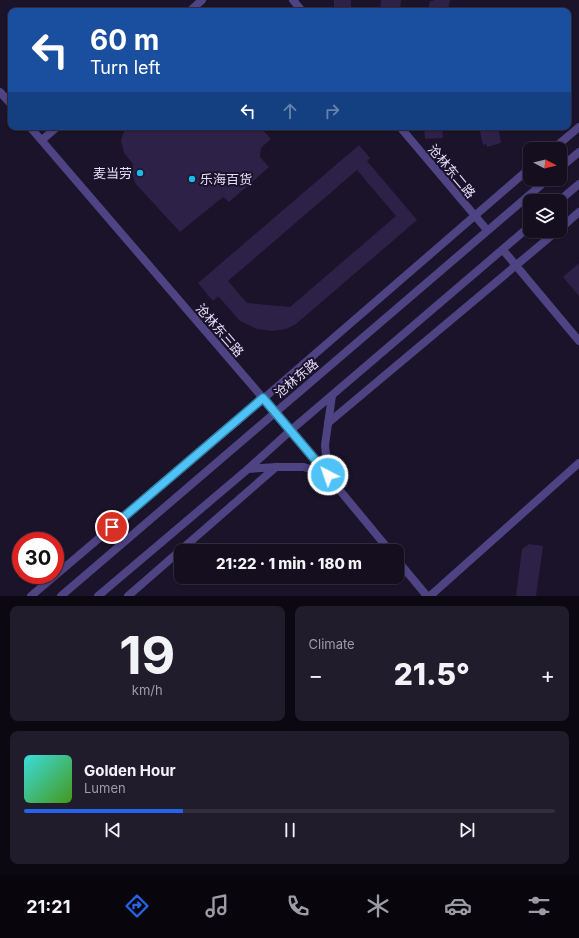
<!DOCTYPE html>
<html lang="en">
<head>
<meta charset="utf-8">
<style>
  :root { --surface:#140e1f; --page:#211c2c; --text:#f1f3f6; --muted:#9d9ca4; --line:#332e3d; --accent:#2563eb }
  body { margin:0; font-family:Inter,"Noto Sans SC",sans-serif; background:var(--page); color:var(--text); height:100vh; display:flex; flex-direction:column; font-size:15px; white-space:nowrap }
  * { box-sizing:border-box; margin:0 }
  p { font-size:13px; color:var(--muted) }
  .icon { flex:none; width:22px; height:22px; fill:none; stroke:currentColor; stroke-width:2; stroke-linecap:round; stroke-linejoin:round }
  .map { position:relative; height:596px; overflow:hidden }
  .side { display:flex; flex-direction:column; gap:10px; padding:10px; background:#0b0811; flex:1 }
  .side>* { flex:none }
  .guide { position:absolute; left:8px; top:8px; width:563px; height:122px; border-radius:8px; box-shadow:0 1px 3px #0004,0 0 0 1px var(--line); background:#1a4fa0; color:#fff; overflow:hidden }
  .needle { width:26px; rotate:97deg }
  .controls { position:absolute; left:523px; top:142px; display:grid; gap:8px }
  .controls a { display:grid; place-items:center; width:44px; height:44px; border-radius:8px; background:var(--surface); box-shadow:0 1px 3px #0004,0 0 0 1px var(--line); font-size:20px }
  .speed { position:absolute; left:12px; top:532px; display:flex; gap:8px; font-size:20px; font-weight:700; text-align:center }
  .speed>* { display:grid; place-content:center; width:52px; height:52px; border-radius:50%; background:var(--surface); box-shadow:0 1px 3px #0004,0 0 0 1px var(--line); line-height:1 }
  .speed .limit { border:6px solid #d22; background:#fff; color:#111 }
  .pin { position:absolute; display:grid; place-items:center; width:34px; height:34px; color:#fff; margin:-17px; border:2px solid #fff; border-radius:50%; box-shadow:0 1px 4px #0007 }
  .me { position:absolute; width:44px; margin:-22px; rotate:319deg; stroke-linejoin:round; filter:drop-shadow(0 0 3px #0008) }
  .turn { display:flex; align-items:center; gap:14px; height:84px; padding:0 16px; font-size:18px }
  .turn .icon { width:52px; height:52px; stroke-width:2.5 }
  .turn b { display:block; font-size:28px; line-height:34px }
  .lanes { display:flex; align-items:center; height:38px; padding:0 16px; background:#0003; justify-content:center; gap:20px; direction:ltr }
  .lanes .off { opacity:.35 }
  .big { font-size:30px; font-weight:800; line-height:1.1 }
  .side .card { flex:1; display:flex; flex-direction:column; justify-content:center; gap:6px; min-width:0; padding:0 14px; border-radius:8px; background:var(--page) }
  .side .dial { align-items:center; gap:0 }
  .dial b { font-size:52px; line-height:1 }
  .song { display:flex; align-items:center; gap:12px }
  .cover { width:48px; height:48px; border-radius:6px; background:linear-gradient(135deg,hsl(180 70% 55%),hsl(100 70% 35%)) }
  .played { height:4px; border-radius:2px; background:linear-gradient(90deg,var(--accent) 30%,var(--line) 30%) }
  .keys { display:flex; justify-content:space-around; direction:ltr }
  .heat { display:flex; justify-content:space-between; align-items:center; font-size:22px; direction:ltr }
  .side .tiles { flex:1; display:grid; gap:10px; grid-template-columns:1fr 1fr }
  .card:last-child { grid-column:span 2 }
  .trip { position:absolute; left:174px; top:544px; width:230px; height:40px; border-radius:8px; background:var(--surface); box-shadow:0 1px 3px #0004,0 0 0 1px var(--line); font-weight:800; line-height:40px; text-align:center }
  .menu { display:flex; height:64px; justify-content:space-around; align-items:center; background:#08060c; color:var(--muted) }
  .menu .icon { width:28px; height:28px }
  .menu .on { color:var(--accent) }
  .menu b { font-size:18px; color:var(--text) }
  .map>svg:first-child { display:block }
  .building { fill:#2e2148; fill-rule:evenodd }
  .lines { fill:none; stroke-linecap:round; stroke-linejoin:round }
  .minor { stroke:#4e4383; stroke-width:8 }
  .tertiary { stroke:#4e4383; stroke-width:8 }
  .route-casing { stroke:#337fa1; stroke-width:10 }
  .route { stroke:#4fc3f7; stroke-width:7 }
  .poi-dot { fill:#1dbae9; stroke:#1a1329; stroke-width:1.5 }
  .labels { text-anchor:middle; stroke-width:4; stroke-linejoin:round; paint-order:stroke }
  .street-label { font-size:13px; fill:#e5defc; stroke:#1a1329 }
  .poi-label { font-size:13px; fill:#e5defc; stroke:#1a1329; text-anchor:end }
</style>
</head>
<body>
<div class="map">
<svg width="579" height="596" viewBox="0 0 579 596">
  <rect width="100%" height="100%" fill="#1a1329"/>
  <path class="building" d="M 334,0 L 351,0 L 351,11 L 334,11 Z
    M 381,0 L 401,0 L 400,11 L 380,11 Z
    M 433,0 L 450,0 L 448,11 L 428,11 L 430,1 L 433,1 Z
    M 126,127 L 260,127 L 271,139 L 261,148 L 260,157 L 269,167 L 229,202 L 223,197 L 180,232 L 135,183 L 132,172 L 133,164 L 124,153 L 121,140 Z
    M 424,127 L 442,127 L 443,138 L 425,139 Z
    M 479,127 L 498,127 L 501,143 L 487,147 L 486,144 L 483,145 Z
    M 359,145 L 370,158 L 367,161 L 417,220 L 296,324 L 286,329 L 272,331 L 257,329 L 240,321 L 218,296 L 213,301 L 198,283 ZM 357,170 L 396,216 L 290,307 L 247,303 L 228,281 Z
    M 579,263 L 579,296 L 563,277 Z
    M 529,544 L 543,546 L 536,596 L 516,596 L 522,549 Z"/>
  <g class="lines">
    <path class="minor" d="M 293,0 L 302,11
      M 190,11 L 202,0
      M 0,92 L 11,104
      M 30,127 L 275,412 L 390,551
      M 400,127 L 487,230
      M 42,140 L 57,127
      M 553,149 L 579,127
      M 560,229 L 579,212
      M 503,250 L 579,341
      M 328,423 L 557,231
      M 397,560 L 427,596
      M 31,596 L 263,399 L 530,168
      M 128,596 L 276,467
      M 430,596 L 579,463"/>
    <path class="tertiary" d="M 560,168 L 579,152
      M 559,201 L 579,184
      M 248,469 L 276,467 L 304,467 L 328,475 L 325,445 L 332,396
      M 61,596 L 548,179
      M 98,596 L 248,469 L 290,431 L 530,226"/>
  </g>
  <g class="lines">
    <defs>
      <path id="route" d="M 112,527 L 263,398 L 328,475"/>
    </defs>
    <use href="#route" class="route-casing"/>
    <use href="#route" class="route"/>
  </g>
  <g class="poi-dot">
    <circle cx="140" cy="173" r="4"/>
    <circle cx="192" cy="179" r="4"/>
  </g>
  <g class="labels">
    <g class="street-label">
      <text transform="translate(452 171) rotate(50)" y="5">沧林东二路</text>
      <text transform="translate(220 330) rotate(49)" y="5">沧林东三路</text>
      <text transform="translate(296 378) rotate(-40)" y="5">沧林东路</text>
    </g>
    <g class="poi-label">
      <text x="132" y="178">麦当劳</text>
      <text x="200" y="184" text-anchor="start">乐海百货</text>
    </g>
  </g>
</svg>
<div class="controls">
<a><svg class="needle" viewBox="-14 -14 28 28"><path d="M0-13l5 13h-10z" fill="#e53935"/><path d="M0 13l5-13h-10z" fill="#9d9ca4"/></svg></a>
<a><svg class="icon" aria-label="layers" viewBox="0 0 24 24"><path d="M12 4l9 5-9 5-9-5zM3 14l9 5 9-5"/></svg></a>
</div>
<div class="speed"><div class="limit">30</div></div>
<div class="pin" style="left:112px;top:527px;background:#d93025"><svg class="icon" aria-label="arrive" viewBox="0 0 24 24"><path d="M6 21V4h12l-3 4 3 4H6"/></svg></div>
<svg class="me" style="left:328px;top:475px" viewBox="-20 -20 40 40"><circle r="17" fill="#4fc3f7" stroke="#fff" stroke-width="3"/><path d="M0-11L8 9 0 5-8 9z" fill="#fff"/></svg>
<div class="trip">21:22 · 1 min · 180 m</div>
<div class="guide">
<div class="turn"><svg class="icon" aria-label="left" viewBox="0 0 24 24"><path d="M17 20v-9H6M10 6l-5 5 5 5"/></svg><div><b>60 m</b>Turn left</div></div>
<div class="lanes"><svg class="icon" aria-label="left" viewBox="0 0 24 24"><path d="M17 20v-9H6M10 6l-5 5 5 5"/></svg><svg class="icon off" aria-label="ahead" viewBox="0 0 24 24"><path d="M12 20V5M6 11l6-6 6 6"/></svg><svg class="icon off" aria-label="right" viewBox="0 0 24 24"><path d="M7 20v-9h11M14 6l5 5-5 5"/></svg></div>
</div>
</div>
<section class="side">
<div class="tiles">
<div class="card dial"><b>19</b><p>km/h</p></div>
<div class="card"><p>Climate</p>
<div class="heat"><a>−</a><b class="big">21.5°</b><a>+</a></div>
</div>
<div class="card">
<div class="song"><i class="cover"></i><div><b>Golden Hour</b><p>Lumen</p></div></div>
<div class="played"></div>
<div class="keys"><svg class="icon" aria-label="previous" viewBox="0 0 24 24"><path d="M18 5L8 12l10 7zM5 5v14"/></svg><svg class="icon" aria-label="pause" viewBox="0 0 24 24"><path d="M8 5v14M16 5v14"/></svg><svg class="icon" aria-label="next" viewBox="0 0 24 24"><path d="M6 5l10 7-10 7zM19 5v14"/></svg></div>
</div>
</div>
</section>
<nav class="menu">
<b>21:21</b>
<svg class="icon on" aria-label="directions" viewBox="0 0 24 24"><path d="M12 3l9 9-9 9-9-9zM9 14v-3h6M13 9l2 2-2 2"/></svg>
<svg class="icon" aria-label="music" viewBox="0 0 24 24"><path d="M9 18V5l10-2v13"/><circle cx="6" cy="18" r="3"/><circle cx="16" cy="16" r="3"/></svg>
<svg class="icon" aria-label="phone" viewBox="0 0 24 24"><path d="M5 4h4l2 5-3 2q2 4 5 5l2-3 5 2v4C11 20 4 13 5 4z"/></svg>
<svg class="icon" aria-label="climate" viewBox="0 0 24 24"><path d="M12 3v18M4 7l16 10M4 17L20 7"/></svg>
<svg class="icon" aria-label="car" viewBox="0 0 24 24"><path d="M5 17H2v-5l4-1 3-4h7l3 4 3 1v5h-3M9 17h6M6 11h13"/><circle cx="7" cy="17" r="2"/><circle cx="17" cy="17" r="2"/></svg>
<svg class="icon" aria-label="filters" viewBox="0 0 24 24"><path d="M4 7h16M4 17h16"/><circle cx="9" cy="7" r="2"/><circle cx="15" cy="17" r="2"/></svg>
</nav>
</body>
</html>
